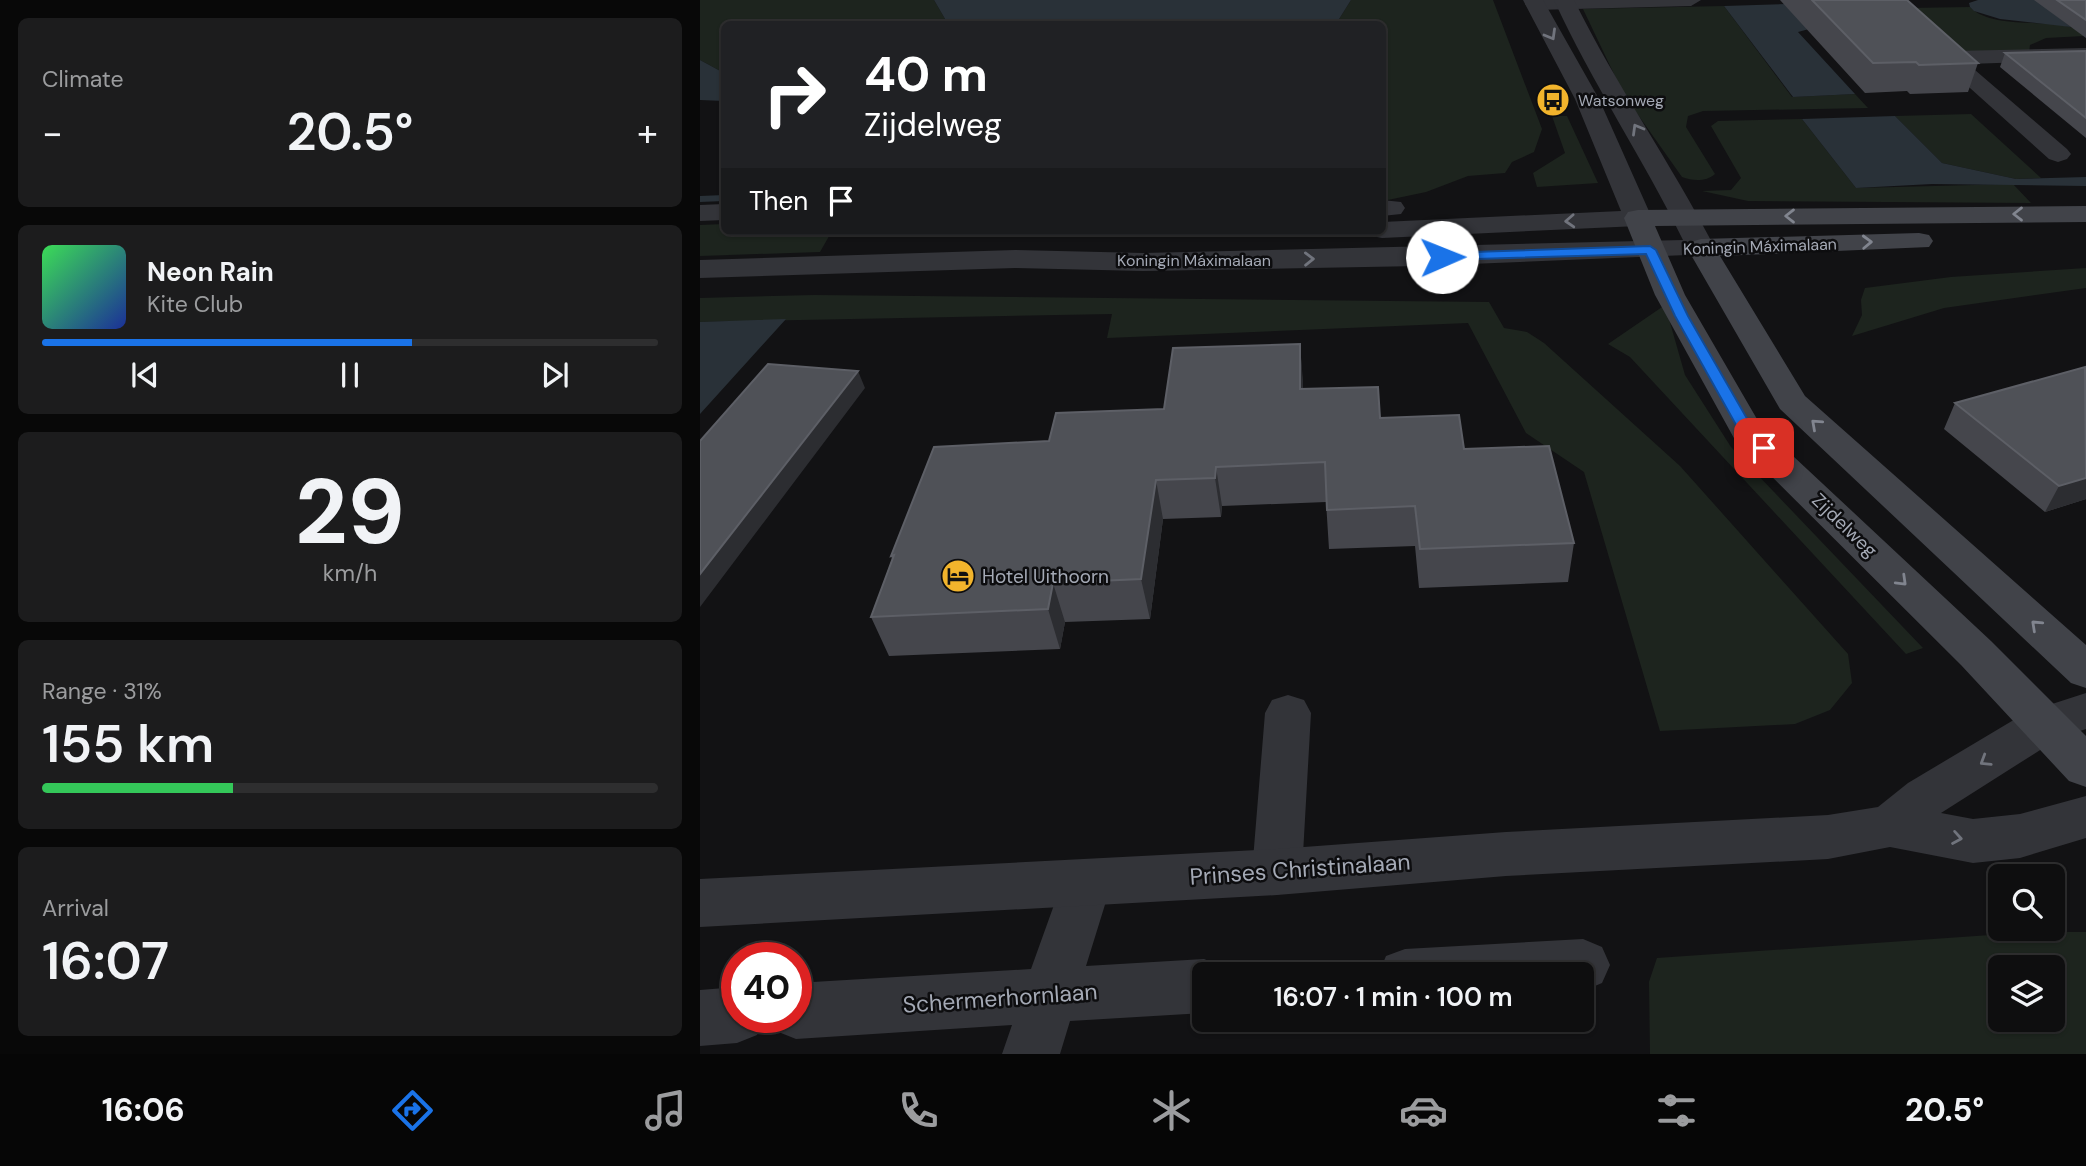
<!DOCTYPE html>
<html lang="en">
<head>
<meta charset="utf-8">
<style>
  :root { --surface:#0e0e0f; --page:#1c1c1d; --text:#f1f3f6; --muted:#9b9c9e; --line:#2e2e2f; --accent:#1a73e8 }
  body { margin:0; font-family:"DM Sans",sans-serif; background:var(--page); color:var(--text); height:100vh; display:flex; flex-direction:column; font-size:26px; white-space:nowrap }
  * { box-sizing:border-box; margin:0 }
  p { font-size:23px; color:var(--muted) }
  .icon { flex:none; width:38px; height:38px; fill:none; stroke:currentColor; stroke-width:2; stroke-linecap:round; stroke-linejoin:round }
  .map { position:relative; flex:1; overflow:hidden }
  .side { display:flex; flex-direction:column; gap:18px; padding:18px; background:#080808; width:700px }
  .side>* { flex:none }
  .banner { position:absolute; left:21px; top:21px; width:665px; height:214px; border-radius:10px; box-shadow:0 2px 5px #0004,0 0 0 2px var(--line); background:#202124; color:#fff; overflow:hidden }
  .tools { position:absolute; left:1288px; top:864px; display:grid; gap:14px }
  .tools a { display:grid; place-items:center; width:77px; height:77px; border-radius:10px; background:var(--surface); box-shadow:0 2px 5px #0004,0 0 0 2px var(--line); font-size:35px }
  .speed { position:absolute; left:21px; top:942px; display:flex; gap:14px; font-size:35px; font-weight:700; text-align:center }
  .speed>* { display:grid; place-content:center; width:91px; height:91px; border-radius:50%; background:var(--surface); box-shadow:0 2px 5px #0004,0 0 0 2px var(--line); line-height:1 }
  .speed .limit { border:10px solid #d22; background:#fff; color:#111 }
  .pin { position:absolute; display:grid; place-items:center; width:60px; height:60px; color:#fff; margin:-30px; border-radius:14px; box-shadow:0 4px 10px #0006 }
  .me { position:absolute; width:77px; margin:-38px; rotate:89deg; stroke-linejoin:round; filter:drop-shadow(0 0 5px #0008) }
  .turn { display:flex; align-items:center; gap:24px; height:147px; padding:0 28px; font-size:32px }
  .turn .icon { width:91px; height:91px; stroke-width:2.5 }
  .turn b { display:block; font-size:49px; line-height:60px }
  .then { display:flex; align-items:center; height:66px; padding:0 28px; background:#0003; gap:14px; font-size:26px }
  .big { font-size:52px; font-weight:600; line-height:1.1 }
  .side .tile { flex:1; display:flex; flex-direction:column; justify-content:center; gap:10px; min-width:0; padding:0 24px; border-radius:10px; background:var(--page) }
  .side .dial { align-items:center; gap:0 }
  .dial b { font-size:91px; line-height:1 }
  .song { display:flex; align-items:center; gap:21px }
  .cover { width:84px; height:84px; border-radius:10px; background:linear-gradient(135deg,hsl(130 70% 55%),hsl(230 70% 35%)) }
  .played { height:7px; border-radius:4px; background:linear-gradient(90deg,var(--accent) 60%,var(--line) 60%) }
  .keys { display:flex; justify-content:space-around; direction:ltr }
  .heat { display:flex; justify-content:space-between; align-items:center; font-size:38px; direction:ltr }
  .charge { height:10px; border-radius:5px; background:linear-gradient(90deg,#34c759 31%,var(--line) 0) }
  .trip { position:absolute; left:492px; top:962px; width:402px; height:70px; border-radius:10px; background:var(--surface); box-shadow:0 2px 5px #0004,0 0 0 2px var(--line); font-weight:600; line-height:70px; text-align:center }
  .tab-bar { display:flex; height:112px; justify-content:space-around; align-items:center; background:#060606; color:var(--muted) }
  .tab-bar .icon { width:49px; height:49px }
  .tab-bar .active { color:var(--accent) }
  .tab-bar b { font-size:32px; color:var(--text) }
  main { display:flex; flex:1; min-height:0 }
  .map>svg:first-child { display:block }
  .green { fill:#1d241e; fill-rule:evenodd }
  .water { fill:#293138 }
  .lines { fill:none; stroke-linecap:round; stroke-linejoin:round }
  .stream { fill:#293138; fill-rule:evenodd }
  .minor { fill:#333439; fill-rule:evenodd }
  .tertiary { fill:#333439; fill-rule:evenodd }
  .secondary { fill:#414349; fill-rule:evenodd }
  .wall { fill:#45464c }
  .shaded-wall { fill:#2c2d31 }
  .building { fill:#4f5157; stroke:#5d5f66; stroke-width:2 }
  .oneway { stroke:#71747d }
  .oneway2 { stroke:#81858f }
  .route { fill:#1a73e8; stroke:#114b97; stroke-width:2 }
  .labels { text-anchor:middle; stroke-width:5; stroke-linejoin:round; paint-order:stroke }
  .far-poi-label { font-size:16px; fill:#a4a9b5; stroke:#0d0d0f; text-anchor:start }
  .far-street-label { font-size:16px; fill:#a4a9b5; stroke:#0d0d0f }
  .street-label { font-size:19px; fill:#a4a9b5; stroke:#0d0d0f }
  .poi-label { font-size:19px; fill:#a4a9b5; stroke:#0d0d0f; text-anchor:start }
  .near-street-label { font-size:23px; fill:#a4a9b5; stroke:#0d0d0f }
</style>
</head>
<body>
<main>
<section class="side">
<div class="tile"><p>Climate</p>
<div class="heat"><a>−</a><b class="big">20.5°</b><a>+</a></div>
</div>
<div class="tile">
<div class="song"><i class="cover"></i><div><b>Neon Rain</b><p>Kite Club</p></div></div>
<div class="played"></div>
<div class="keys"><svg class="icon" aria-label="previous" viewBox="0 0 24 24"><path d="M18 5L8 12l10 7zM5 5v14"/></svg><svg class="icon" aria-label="pause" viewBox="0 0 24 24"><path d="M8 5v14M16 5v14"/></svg><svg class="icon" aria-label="next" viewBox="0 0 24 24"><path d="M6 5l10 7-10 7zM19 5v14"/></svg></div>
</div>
<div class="tile dial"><b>29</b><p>km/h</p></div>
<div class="tile"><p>Range · 31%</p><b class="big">155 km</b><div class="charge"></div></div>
<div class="tile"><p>Arrival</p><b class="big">16:07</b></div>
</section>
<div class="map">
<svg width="1386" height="1054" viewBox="0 0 1386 1054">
  <rect width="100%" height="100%" fill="#121214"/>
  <path class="green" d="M 0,0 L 234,0 L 248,24 L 24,24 L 24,73 L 0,60 Z
    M 651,0 L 793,0 L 842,129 L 834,152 L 812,162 L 805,173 L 768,176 L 726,192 L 683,201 L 682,24 L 636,24 Z
    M 1024,6 L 1092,97 L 1155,94 L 1168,108 L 1003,111 L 988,116 L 986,127 L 1015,174 C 1006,182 993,181 982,177 L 924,95 L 883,9 Z
    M 1270,7 C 1291,29 1342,19 1370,27 C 1375,28 1379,33 1384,36 L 1346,38 L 1330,45 L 1329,52 L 1263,53 L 1209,8 Z
    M 1271,114 L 1341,178 L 1316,179 L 1242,163 L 1195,116 Z
    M 852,116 L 867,116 L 898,183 L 837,187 L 833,173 L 865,153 Z
    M 1102,119 L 1156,188 L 1313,184 L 1331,203 L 1048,201 L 1002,191 L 1031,190 L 1041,178 L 1011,126 L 1018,121 Z
    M 24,224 L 24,231 L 132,231 L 120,252 L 0,256 L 0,225 Z
    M 1386,268 L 1386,288 L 1244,308 L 1152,336 L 1162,315 L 1161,300 L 1165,288 L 1251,277 Z
    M 114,295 L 789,302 L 804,328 L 827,332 L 844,343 L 980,466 L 1148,654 L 1152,683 L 1130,710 L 1095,724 L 960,731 L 884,472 L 826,433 L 768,323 L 407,338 L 412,314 L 0,322 L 0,298 Z
    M 965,305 L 985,375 L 1031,447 L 1223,648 L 1206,654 L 930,357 L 908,344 Z
    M 1335,932 L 1386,932 L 1386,1054 L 950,1054 L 949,982 L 957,958 ZM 1300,968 L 1353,968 L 1353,1020 L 1300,1020 Z"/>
  <path class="water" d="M 234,0 L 651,0 L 636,24 L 248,24 Z
    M 1278,0 L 1386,0 L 1386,9 L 1349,10 L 1371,27 L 1300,19 L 1274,11 L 1270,7 L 1269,3 Z
    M 1086,4 L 1109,29 L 1098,32 L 1155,94 L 1093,97 L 1024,6 Z
    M 0,60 L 24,73 L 24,101 L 0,100 Z
    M 1195,116 L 1242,163 L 1316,179 L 1386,177 L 1386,186 L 1232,184 L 1156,188 L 1102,119 Z
    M 86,319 L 0,414 L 0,322 Z"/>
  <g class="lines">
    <path class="stream" d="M 24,195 L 24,201 L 0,202 L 0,196 Z"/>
    <path class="minor" d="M 828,0 L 1001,0 L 991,6 L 835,10 L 828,8 L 825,4 Z
      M 1172,0 L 1194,0 L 1254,51 L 1386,48 L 1386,60 L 1268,64 L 1367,149 L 1371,154 L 1367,159 L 1358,162 L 1349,159 Z
      M 682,200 L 701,202 L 705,208 L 701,214 L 682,216 Z
      M 24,204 L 24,220 L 0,221 L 0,205 Z
      M 588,695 L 604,700 L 611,713 L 602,872 L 595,888 L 577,895 L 559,888 L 552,872 L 565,713 L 572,700 Z
      M 386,859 L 404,866 L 412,882 L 386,966 L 504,959 L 523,967 L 527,975 L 504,975 L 504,1013 L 370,1021 L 360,1054 L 302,1054 L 312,1025 L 96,1039 L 76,1031 L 70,1017 L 96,1017 L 96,983 L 331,969 L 368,866 Z
      M 883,939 L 902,947 L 910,965 L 902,983 L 883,991 L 882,975 L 678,975 L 686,956 L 705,949 Z
      M 37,987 L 37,1017 L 64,1017 L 57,1035 L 37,1043 L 0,1046 L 0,990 Z"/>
    <path class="tertiary" d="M 823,0 L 843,0 L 899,99 L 952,218 L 948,224 L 938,226 L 682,238 L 672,236 L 669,231 L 682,231 L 682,222 L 921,211 L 875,99 Z
      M 854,0 L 874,0 C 916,85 971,163 1015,248 L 1011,254 L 720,266 L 443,271 L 315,268 L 0,278 L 0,260 L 315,250 L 443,253 L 983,240 C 943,158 892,83 854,0 Z
      M 1386,693 L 1386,729 L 1359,738 L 1241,813 L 1273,819 L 1320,814 L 1386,796 L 1386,838 L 1320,858 L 1273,863 L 1190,847 L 1128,859 L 806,876 L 577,895 L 0,927 L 0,879 L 577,849 L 806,832 L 1128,815 L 1178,807 L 1208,783 L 1327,712 Z"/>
    <path class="secondary" d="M 1386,206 L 1386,222 L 955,226 L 985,295 L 1061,426 L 1291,641 L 1386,736 L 1386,787 L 1369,781 L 1261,665 L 1035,440 L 955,295 L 924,218 L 928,212 L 938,210 Z
      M 1219,233 L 1229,235 L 1233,241 L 1229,247 L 1020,256 L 1105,396 L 1386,645 L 1386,688 L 1371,683 L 1080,409 L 987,248 L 991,242 L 1001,239 Z"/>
  </g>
  <path class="wall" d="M 1080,0 L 1207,0 L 1278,63 L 1268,92 L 1210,94 L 1207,91 L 1165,93 Z
    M 1334,0 L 1386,0 L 1386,38 Z
    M 1386,51 L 1386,138 L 1300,67 L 1305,53 Z
    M 600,344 L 603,389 L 764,449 L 874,543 L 868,582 L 719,588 L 715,546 L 629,549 L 626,502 L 522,506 L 521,517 L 463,519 L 450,619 L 365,622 L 360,649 L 189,656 L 171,617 L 192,559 L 191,556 L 349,441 L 464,409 Z
    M 1386,367 L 1386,499 L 1345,512 L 1244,429 L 1255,403 Z"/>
  <path class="shaded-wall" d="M 600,344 L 603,382 L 602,428 L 600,389 Z
    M 158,371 L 165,388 L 0,607 L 0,574 Z
    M 516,467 L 522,506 L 521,517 L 515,478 Z
    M 1386,478 L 1386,499 L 1345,512 L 1359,486 Z
    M 456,480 L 463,519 L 450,619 L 441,579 Z
    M 353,583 L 365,622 L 360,649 L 348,609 Z"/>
  <path class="building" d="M 1112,0 L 1207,0 L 1278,63 L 1219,65 L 1216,62 L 1173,63 Z
    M 1357,0 L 1386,0 L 1386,20 Z
    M 1386,51 L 1386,118 L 1305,53 Z
    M 600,344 L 600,389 L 678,387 L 680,418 L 759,415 L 764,449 L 849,446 L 874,543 L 720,549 L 715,506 L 627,510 L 625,462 L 516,467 L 515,478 L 456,480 L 441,579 L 353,583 L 348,609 L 171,617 L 194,555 L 191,556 L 234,447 L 349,441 L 356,413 L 464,409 L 473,348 Z
    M 68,364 L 158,371 L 0,574 L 0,441 Z
    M 1385,367 L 1386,478 L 1359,486 L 1255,403 Z"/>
  <defs><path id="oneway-chevron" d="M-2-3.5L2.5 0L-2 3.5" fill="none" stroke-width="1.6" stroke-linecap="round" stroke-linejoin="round" transform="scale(1.75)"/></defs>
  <g class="oneway">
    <use href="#oneway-chevron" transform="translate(851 35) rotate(60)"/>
    <use href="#oneway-chevron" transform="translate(937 129) rotate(-120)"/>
    <use href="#oneway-chevron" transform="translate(870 221) rotate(177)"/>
    <use href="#oneway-chevron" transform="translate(609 259) rotate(-1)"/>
    <use href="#oneway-chevron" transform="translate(1285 761) rotate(148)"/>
    <use href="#oneway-chevron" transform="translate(1257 838) rotate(10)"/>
  </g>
  <g class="oneway2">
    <use href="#oneway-chevron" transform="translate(1318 214) rotate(180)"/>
    <use href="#oneway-chevron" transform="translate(1090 216) rotate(180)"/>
    <use href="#oneway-chevron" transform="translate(1167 242) rotate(-2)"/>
    <use href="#oneway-chevron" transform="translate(1116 424) rotate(-138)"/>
    <use href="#oneway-chevron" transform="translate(1202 581) rotate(44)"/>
    <use href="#oneway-chevron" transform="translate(1336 625) rotate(-137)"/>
  </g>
  <path class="route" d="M 950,246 L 956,250 L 988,316 L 1053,429 L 1072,448 L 1070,451 L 1059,451 L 1040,432 L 975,316 L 946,254 L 742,260 L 736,257 L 742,253 Z"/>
  <defs>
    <symbol id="bus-disc" viewBox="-11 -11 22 22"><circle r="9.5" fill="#f2b42c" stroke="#0d0d0f"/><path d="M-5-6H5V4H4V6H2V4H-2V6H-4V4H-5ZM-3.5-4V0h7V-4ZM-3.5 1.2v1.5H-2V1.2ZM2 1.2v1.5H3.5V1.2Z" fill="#111"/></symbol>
    <symbol id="hotel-disc" viewBox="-11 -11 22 22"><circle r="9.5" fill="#f2b42c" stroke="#0d0d0f"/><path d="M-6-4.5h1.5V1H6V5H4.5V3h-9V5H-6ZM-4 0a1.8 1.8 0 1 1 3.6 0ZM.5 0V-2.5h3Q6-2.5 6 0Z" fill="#111"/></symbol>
  </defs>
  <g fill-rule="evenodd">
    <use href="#bus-disc" x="834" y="81" width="38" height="38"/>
    <use href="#hotel-disc" x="239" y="557" width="38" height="38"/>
  </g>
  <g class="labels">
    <g class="far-poi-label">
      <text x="878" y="106">Watsonweg</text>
    </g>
    <g class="far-street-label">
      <text transform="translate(1060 246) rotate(-2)" y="6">Koningin Máximalaan</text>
      <text x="494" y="266">Koningin Máximalaan</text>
    </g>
    <g class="street-label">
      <text transform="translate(1145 525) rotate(44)" y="7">Zijdelweg</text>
    </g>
    <g class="poi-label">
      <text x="282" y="583">Hotel Uithoorn</text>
    </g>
    <g class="near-street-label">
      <text transform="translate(600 869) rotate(-4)" y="8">Prinses Christinalaan</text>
      <text transform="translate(300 998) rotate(-4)" y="8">Schermerhornlaan</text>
    </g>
  </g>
</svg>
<div class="tools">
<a><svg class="icon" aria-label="search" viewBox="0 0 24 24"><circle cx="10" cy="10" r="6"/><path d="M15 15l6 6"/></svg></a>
<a><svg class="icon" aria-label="layers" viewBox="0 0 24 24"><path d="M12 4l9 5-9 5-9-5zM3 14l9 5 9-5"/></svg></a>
</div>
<div class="speed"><div class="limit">40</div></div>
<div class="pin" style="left:1064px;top:448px;background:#d93025"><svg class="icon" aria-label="arrive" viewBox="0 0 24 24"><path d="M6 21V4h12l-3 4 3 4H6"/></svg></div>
<svg class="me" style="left:742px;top:257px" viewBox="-20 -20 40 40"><circle r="19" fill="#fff"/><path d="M0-13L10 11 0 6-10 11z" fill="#1a73e8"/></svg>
<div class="trip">16:07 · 1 min · 100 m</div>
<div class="banner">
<div class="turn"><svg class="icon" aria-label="right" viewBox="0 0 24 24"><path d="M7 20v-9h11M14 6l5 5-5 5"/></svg><div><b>40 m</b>Zijdelweg</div></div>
<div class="then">Then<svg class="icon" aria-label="arrive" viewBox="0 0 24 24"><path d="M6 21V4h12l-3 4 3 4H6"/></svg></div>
</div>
</div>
</main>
<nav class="tab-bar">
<b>16:06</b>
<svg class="icon active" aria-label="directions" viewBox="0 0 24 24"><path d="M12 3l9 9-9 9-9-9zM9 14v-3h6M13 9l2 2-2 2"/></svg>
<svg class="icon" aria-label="music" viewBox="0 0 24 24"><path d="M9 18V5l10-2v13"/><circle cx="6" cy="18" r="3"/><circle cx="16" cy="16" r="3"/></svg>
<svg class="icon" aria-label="phone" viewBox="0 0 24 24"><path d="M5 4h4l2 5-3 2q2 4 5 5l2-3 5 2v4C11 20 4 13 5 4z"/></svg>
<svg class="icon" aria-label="climate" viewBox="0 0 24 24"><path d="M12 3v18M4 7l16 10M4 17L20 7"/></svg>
<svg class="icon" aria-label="car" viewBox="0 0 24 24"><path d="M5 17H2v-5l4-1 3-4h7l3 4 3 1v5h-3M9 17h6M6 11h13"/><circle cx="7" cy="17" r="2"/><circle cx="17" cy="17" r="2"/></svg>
<svg class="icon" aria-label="filters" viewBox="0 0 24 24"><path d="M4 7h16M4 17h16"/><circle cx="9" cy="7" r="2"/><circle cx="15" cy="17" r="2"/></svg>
<b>20.5°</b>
</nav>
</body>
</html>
